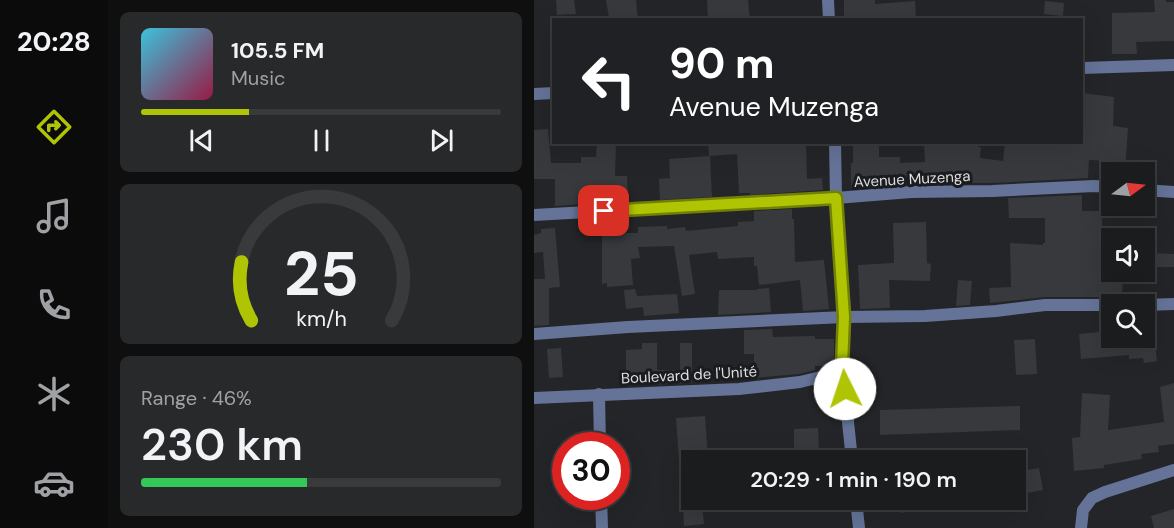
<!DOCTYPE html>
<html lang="en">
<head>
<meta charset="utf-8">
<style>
  :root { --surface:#1b1c1e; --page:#28292b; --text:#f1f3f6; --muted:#a0a1a4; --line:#393a3c; --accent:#afc504 }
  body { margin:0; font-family:"DM Sans",sans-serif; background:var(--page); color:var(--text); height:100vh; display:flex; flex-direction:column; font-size:22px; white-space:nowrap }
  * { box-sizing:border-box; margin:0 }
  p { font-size:20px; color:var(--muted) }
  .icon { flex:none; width:33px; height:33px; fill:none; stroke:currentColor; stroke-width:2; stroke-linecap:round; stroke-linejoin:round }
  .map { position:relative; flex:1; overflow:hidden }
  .details { display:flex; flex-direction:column; gap:12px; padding:12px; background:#0f0f10; width:426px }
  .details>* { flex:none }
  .hud { position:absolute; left:18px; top:18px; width:531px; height:126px; border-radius:0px; box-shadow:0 6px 24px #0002,0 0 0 2px var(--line); background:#202124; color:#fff; overflow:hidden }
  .needle { width:39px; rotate:75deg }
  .controls { position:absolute; left:567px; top:162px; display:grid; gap:12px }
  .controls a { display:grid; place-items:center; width:54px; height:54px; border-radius:0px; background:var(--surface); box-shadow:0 6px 24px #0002,0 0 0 2px var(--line); font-size:30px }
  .speed { position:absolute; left:18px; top:432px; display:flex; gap:12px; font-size:30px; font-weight:700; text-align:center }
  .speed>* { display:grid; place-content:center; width:78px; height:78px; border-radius:50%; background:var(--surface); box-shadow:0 6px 24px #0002,0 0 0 2px var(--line); line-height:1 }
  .speed .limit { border:9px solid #d22; background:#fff; color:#111 }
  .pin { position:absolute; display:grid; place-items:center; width:51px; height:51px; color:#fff; margin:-26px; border-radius:12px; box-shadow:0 3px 9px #0006 }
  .me { position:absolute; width:66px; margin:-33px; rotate:356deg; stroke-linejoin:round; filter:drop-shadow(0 0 4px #0008) }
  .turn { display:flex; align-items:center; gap:21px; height:126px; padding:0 18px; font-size:27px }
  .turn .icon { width:78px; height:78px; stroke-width:2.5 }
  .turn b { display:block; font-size:42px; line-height:51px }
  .big { font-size:45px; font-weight:600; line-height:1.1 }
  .details .tile { flex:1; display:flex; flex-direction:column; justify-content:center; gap:9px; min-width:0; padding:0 21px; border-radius:9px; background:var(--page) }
  .details .dial { align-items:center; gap:0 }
  .dial svg { height:156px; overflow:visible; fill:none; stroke:var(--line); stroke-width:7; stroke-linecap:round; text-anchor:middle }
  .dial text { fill:var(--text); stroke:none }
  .song { display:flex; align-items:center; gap:18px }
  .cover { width:72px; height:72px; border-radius:9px; background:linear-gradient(135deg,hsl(190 70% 55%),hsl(340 70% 35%)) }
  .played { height:6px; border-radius:3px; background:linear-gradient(90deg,var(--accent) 30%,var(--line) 30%) }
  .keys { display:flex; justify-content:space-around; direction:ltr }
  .charge { height:9px; border-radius:4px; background:linear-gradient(90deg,#34c759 46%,var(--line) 0) }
  .trip { position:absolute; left:147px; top:450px; width:345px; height:60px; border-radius:0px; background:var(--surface); box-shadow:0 6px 24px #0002,0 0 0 2px var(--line); font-weight:600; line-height:60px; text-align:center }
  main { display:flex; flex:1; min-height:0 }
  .dock { display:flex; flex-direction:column; width:108px; justify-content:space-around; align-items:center; background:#0b0b0c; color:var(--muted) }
  .dock .icon { width:42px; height:42px }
  .dock .current { color:var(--accent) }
  .dock b { font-size:27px; color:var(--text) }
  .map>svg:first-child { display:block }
  .building { fill:#37393c }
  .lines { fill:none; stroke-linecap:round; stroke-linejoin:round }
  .minor { stroke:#647397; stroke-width:12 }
  .tertiary { stroke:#647397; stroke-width:12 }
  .route-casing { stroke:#728003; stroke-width:15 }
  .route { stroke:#afc504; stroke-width:10 }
  .labels { text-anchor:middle; stroke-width:6; stroke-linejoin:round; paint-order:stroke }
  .street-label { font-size:15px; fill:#dddee0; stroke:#1b1c1f }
</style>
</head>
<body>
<main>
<nav class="dock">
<b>20:28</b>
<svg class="icon current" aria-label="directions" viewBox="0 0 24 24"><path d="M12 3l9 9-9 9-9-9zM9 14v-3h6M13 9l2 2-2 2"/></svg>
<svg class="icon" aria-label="music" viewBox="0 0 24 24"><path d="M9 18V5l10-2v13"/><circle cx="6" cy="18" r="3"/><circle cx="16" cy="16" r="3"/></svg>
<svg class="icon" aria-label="phone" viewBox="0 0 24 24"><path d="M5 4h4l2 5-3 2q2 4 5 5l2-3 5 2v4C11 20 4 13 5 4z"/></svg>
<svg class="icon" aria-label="climate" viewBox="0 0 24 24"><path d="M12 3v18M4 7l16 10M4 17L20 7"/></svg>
<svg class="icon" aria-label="car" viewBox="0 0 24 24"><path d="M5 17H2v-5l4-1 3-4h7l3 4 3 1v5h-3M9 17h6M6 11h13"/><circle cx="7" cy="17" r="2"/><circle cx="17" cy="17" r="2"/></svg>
</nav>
<section class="details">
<div class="tile">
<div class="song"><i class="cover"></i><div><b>105.5 FM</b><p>Music</p></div></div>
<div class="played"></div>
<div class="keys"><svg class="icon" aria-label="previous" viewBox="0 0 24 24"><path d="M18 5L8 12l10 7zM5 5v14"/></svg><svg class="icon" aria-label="pause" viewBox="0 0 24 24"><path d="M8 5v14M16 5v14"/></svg><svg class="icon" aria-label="next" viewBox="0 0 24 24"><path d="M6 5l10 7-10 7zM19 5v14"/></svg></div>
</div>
<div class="tile dial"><svg viewBox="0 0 100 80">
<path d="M14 69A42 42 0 1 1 86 69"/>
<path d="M14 69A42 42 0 0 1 9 39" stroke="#afc504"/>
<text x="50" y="56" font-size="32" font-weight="700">25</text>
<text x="50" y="72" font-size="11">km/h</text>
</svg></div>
<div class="tile"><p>Range · 46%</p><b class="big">230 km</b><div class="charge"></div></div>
</section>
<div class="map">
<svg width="640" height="528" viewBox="0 0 640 528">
  <rect width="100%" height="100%" fill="#242528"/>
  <path class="building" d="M 22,0 L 40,0 L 42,14 L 23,15 Z
    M 72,0 L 102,0 L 104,20 L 88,20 L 87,16 L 75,18 Z
    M 173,0 L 214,0 L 216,20 L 174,20 Z
    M 310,0 L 341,0 L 341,4 L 381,1 L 382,20 L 310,20 Z
    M 620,0 L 632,0 L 632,2 L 640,2 L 640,41 L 602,42 L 603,54 L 578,54 L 578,13 L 621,12 Z
    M 511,1 L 530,3 L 529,16 L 510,14 Z
    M 548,93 L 580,97 L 579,126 L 594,128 L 591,172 L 578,172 L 579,161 L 555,160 L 554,178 L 458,183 L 420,183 L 411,182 L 411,183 L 376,184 L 317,188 L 317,163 L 319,163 L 319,146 L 345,146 L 345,157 L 366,157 L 366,163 L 391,162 L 390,142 L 445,142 L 444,147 L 447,147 L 446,158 L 469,161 L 471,142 L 505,146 L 505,142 L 548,142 Z
    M 14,129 L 17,163 L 47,163 L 47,157 L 62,157 L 63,142 L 82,143 L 81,176 L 93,176 L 94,201 L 21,206 L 21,179 L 0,179 L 0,130 Z
    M 174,142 L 272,142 L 273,179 L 288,178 L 289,190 L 216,195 L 216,193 L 205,193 L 203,154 L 175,156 Z
    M 176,156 L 178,197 L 126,200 L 125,179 L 136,178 L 135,159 Z
    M 548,195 L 548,211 L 568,211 L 568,245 L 578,246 L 578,273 L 589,274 L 588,298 L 578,297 L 511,297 L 456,303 L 455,288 L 477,287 L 476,243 L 509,245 L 509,243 L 511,243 L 511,218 L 475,218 L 474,198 Z
    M 258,209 L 258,219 L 260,219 L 261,262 L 290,260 L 295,309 L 269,311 L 266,280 L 225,285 L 223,266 L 220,266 L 220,257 L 184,259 L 183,252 L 155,255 L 161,294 L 148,296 L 140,246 L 104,247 L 106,258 L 97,259 L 99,285 L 73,287 L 73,283 L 68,284 L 68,233 L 104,233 L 104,227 L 133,226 L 133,229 L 151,227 L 152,231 L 204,226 L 204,222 L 220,221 L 220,211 Z
    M 392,222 L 393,263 L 397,264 L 396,281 L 355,280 L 356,308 L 326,309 L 324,265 L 360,263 L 359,223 Z
    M 21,228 L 26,287 L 15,288 L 15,325 L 0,326 L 0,279 L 11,279 L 9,252 L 0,253 L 0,235 L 7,233 L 7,229 Z
    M 614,253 L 640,254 L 640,267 L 614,267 Z
    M 424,280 L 438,281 L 436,305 L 422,306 Z
    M 235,288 L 237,312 L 184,315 L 185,290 L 223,290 L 223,289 Z
    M 101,289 L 103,296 L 143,294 L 145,313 L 110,316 L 109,307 L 92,309 L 90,290 Z
    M 238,329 L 239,337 L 281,336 L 281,339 L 300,339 L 300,360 L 292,366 L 281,366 L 281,370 L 265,374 L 220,378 L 220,354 L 210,354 L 210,330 Z
    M 575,331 L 576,338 L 620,338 L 623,361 L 610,363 L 609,358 L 595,359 L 595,355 L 547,359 L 545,334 Z
    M 501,339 L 503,374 L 482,375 L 480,340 Z
    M 108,343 L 123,343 L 123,370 L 146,370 L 146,343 L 158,343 L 158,383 L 109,385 L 109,374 L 92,374 L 92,350 L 108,349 Z
    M 27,348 L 29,377 L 15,378 L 13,349 Z
    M 640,383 L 640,444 L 624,446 L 625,452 L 607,454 L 608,459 L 570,465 L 570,468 L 540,471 L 538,438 L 546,437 L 548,393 L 576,395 L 574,430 L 630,422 L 626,387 Z
    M 486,406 L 486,430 L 346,435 L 346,410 Z
    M 171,416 L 174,460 L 158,460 L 158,503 L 148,503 L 142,418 Z
    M 284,428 L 285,449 L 260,450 L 260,429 Z
    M 505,468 L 509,490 L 482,495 L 482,472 Z
    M 254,500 L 276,500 L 275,512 L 253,511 Z
    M 365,500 L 407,500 L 408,506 L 367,513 Z
    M 168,504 L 170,524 L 150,526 L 149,505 Z
    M 640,509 L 640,528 L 620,528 L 617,516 Z"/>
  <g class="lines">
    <path class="minor" d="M 548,68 L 640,65
      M 0,94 L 20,93
      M 610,190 L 640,192
      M 0,215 L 302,198 L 377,192 L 458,191 L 560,186 L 578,187
      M 610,305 L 640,304
      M 0,334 L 94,327 L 311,317 L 391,316 L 462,311 L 511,305 L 578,305
      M 308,365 L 318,460
      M 65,394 L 66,446
      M 67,496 L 68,528
      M 322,500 L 325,528
      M 547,528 L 549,510 L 558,498 L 571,492 L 640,470"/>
    <path class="tertiary" d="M 294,0 L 295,20
      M 0,398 L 205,389 L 266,382 L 291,376 L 308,365 L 311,317 L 302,198 L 301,142"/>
  </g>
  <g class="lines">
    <defs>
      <path id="route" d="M 70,211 L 302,198 L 310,317 L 308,365 L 311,389"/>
    </defs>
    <use href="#route" class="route-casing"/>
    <use href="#route" class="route"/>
  </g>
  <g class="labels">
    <g class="street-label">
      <text transform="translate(378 179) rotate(-3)" y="5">Avenue Muzenga</text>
      <text transform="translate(155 375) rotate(-3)" y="5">Boulevard de l'Unité</text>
    </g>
  </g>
</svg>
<div class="controls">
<a><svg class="needle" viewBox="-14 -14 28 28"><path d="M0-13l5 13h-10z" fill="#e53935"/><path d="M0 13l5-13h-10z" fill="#a0a1a4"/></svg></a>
<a><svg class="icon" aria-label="sound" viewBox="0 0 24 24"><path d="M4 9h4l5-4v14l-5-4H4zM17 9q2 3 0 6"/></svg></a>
<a><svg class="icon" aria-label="search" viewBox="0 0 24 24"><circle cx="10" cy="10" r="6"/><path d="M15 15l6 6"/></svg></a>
</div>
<div class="speed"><div class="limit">30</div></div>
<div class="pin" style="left:70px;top:211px;background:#d93025"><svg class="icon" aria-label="arrive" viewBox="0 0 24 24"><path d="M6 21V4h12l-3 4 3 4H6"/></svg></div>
<svg class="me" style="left:311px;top:389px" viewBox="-20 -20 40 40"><circle r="19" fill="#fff"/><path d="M0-13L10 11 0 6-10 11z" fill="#afc504"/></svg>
<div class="trip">20:29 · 1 min · 190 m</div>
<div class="hud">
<div class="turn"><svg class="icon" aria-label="left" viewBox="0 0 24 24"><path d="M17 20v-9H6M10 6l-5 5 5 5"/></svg><div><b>90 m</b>Avenue Muzenga</div></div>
</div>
</div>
</main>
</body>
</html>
